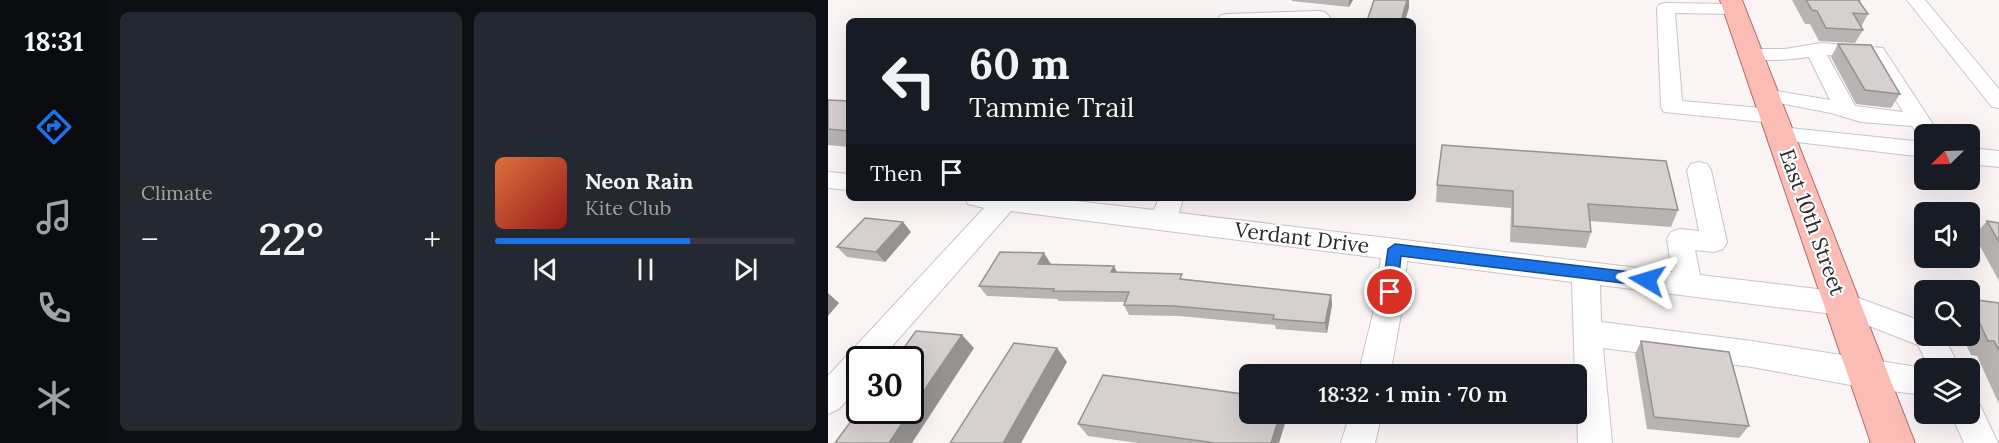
<!DOCTYPE html>
<html lang="en">
<head>
<meta charset="utf-8">
<style>
  :root { --surface:#171b24; --page:#242831; --text:#f1f3f6; --muted:#9ea1a6; --line:#363941; --accent:#1a73e8 }
  body { margin:0; font-family:Lora,serif; background:var(--page); color:var(--text); height:100vh; display:flex; flex-direction:column; font-size:22px; white-space:nowrap }
  * { box-sizing:border-box; margin:0 }
  p { font-size:20px; color:var(--muted) }
  .icon { flex:none; width:33px; height:33px; fill:none; stroke:currentColor; stroke-width:2; stroke-linecap:round; stroke-linejoin:round }
  .map { position:relative; flex:1; overflow:hidden }
  .drawer { display:flex; flex-direction:column; gap:12px; padding:12px; background:#0d0f14; width:720px }
  .drawer>* { flex:none }
  .banner { position:absolute; left:18px; top:18px; width:570px; height:183px; border-radius:9px; box-shadow:0 6px 24px #0002; background:#171b24; color:var(--text); overflow:hidden }
  .needle { width:39px; rotate:247deg }
  .buttons { position:absolute; left:1086px; top:124px; display:grid; gap:12px }
  .buttons a { display:grid; place-items:center; width:66px; height:66px; border-radius:9px; background:var(--surface); box-shadow:0 6px 24px #0002; font-size:30px }
  .speed { position:absolute; left:18px; top:346px; display:flex; gap:12px; font-size:30px; font-weight:700; text-align:center }
  .speed>* { display:grid; place-content:center; width:78px; height:78px; border-radius:50%; background:var(--surface); box-shadow:0 6px 24px #0002; line-height:1 }
  .speed .limit { border:3px solid #111; border-radius:9px; background:#fff; color:#111 }
  .pin { position:absolute; display:grid; place-items:center; width:51px; height:51px; color:#fff; margin:-26px; border:3px solid #fff; border-radius:50%; box-shadow:0 2px 6px #0007 }
  .me { position:absolute; width:66px; margin:-33px; rotate:277deg; stroke-linejoin:round; filter:drop-shadow(0 0 4px #0008) }
  .turn { display:flex; align-items:center; gap:21px; height:126px; padding:0 24px; font-size:27px }
  .turn .icon { width:78px; height:78px; stroke-width:2.5 }
  .turn b { display:block; font-size:42px; line-height:51px }
  .then { display:flex; align-items:center; height:57px; padding:0 24px; background:#0003; gap:12px; font-size:22px }
  .big { font-size:45px; font-weight:600; line-height:1.1 }
  .drawer .card { flex:1; display:flex; flex-direction:column; justify-content:center; gap:9px; min-width:0; padding:0 21px; border-radius:9px; background:var(--page) }
  .song { display:flex; align-items:center; gap:18px }
  .cover { width:72px; height:72px; border-radius:9px; background:linear-gradient(135deg,hsl(20 70% 55%),hsl(0 70% 35%)) }
  .played { height:6px; border-radius:3px; background:linear-gradient(90deg,var(--accent) 65%,var(--line) 65%) }
  .keys { display:flex; justify-content:space-around; direction:ltr }
  .heat { display:flex; justify-content:space-between; align-items:center; font-size:33px; direction:ltr }
  .drawer .tiles { flex:1; display:grid; gap:12px; grid-template-columns:repeat(2,1fr) }
  .trip { position:absolute; left:411px; top:364px; width:348px; height:60px; border-radius:9px; background:var(--surface); box-shadow:0 6px 24px #0002; font-weight:600; line-height:60px; text-align:center }
  main { display:flex; flex:1; min-height:0 }
  .menu { display:flex; flex-direction:column; width:108px; justify-content:space-around; align-items:center; background:#090b0e; color:var(--muted) }
  .menu .icon { width:42px; height:42px }
  .menu .selected { color:var(--accent) }
  .menu b { font-size:27px; color:var(--text) }
  .map>svg:first-child { display:block }
  .lines { fill:none; stroke-linecap:round; stroke-linejoin:round }
  .minor-casing { stroke:#cac5c4; stroke-width:2 }
  .major-casing { stroke:#b26b65; stroke-width:2 }
  .minor { fill:#fff; fill-rule:evenodd }
  .major { fill:#fcbcb6; fill-rule:evenodd }
  .wall { fill:#b8b4b3 }
  .shaded-wall { fill:#969292 }
  .building { fill:#d6d1d0; stroke:#969292; stroke-width:1.5 }
  .route { fill:#1a73e8; stroke:#114b97; stroke-width:1.5 }
  .labels { text-anchor:middle; stroke-width:4.5; stroke-linejoin:round; paint-order:stroke }
  .street-label { font-size:21px; fill:#2b2929; stroke:#fff }
</style>
</head>
<body>
<main>
<nav class="menu">
<b>18:31</b>
<svg class="icon selected" aria-label="directions" viewBox="0 0 24 24"><path d="M12 3l9 9-9 9-9-9zM9 14v-3h6M13 9l2 2-2 2"/></svg>
<svg class="icon" aria-label="music" viewBox="0 0 24 24"><path d="M9 18V5l10-2v13"/><circle cx="6" cy="18" r="3"/><circle cx="16" cy="16" r="3"/></svg>
<svg class="icon" aria-label="phone" viewBox="0 0 24 24"><path d="M5 4h4l2 5-3 2q2 4 5 5l2-3 5 2v4C11 20 4 13 5 4z"/></svg>
<svg class="icon" aria-label="climate" viewBox="0 0 24 24"><path d="M12 3v18M4 7l16 10M4 17L20 7"/></svg>
</nav>
<section class="drawer">
<div class="tiles">
<div class="card"><p>Climate</p>
<div class="heat"><a>−</a><b class="big">22°</b><a>+</a></div>
</div>
<div class="card">
<div class="song"><i class="cover"></i><div><b>Neon Rain</b><p>Kite Club</p></div></div>
<div class="played"></div>
<div class="keys"><svg class="icon" aria-label="previous" viewBox="0 0 24 24"><path d="M18 5L8 12l10 7zM5 5v14"/></svg><svg class="icon" aria-label="pause" viewBox="0 0 24 24"><path d="M8 5v14M16 5v14"/></svg><svg class="icon" aria-label="next" viewBox="0 0 24 24"><path d="M6 5l10 7-10 7zM19 5v14"/></svg></div>
</div>
</div>
</section>
<div class="map">
<svg width="1171" height="443" viewBox="0 0 1171 443">
  <rect width="100%" height="100%" fill="#faf5f4"/>
  <g class="lines">
    <defs>
      <path id="minor" d="M 1079,0 L 1097,0 L 1171,89 L 1171,108 L 1164,107 Z
        M 838,3 L 906,4 L 912,5 L 915,9 L 912,13 L 906,14 L 847,13 L 854,101 L 945,109 L 953,111 L 956,116 L 953,121 L 945,123 L 836,112 L 833,107 L 829,8 L 832,4 Z
        M 491,11 L 497,12 L 505,21 L 391,21 L 390,19 L 393,15 L 399,14 Z
        M 993,43 L 1055,48 L 1112,135 L 1096,135 L 1096,141 L 1093,140 L 1084,126 L 1033,122 L 1003,113 L 930,99 L 927,95 L 930,91 L 937,89 L 1002,100 L 981,57 C 959,60 937,62 915,57 L 912,53 L 915,49 L 957,49 ZM 999,55 L 1042,57 L 1075,112 L 1027,106 Z
        M 952,127 L 1096,142 L 1096,157 L 944,139 L 941,134 L 944,129 Z
        M 1142,148 L 1171,151 L 1171,167 L 1142,164 Z
        M 871,162 L 879,164 L 883,170 L 899,242 L 895,249 L 886,252 L 867,250 L 872,275 L 1014,292 L 1096,322 L 1096,336 L 1116,336 L 1132,369 L 1096,369 L 1096,395 L 1039,388 L 924,367 L 775,348 L 784,443 L 750,443 L 748,375 L 747,375 L 744,282 L 579,261 L 573,314 L 562,375 L 530,375 L 545,314 L 553,258 L 183,211 L 52,360 L 32,360 L 32,385 L 11,409 L 0,414 L 0,376 L 156,208 L 140,204 L 137,198 L 222,198 L 326,210 L 331,198 L 355,198 L 351,213 L 844,272 L 839,239 L 843,232 L 852,229 L 871,231 L 859,170 L 863,164 ZM 772,285 L 1013,315 L 1090,345 L 1102,369 L 924,341 L 773,322 Z
        M 0,172 L 21,174 L 21,190 L 0,188 Z
        M 1142,400 L 1151,403 L 1170,443 L 1136,443 L 1123,414 L 1142,414 Z
        M 522,414 L 554,414 L 547,443 L 513,443 Z"/>
      <path id="major" d="M 892,0 L 914,0 L 1087,443 L 1043,443 Z"/>
    </defs>
    <use href="#minor" class="minor-casing"/>
    <use href="#major" class="major-casing"/>
    <use href="#minor" class="minor"/>
    <use href="#major" class="major"/>
  </g>
  <path class="wall" d="M 464,0 L 525,0 L 521,7 L 464,1 Z
    M 964,0 L 1033,0 L 1032,2 L 1040,14 L 1033,27 L 1035,30 L 1027,43 L 991,41 L 982,24 L 977,24 Z
    M 1010,44 L 1072,94 L 1063,108 L 1028,104 L 1003,57 Z
    M 0,100 L 21,101 L 21,147 L 0,145 Z
    M 838,161 L 850,210 L 843,227 L 762,221 L 763,232 L 758,248 L 682,242 L 683,208 L 608,202 L 609,185 Z
    M 1159,221 L 1171,223 L 1171,281 L 1146,235 Z
    M 83,232 L 57,262 L 19,257 L 9,247 Z
    M 223,264 L 222,265 L 286,266 L 289,272 L 503,295 L 504,305 L 499,333 L 448,329 L 447,325 L 351,316 L 301,315 L 296,305 L 297,302 L 231,301 L 229,299 L 159,296 L 151,286 Z
    M 1142,299 L 1171,303 L 1171,404 L 1149,356 L 1143,355 L 1134,336 L 1142,336 Z
    M 813,341 L 921,426 L 911,438 L 819,429 L 807,354 Z
    M 250,424 L 451,443 L 310,443 L 260,436 Z"/>
  <path class="shaded-wall" d="M 521,0 L 525,0 L 521,7 Z
    M 579,0 L 581,0 L 581,8 L 577,21 L 573,21 Z
    M 75,222 L 83,232 L 57,262 L 48,252 Z
    M 216,253 L 223,264 L 217,275 L 210,264 Z
    M 286,266 L 291,276 L 283,272 Z
    M 0,293 L 11,303 L 0,316 Z
    M 503,295 L 504,305 L 499,333 L 497,323 Z
    M 134,335 L 146,348 L 84,443 L 61,443 Z
    M 229,348 L 239,362 L 193,443 L 175,443 Z
    M 452,414 L 460,414 L 451,443 L 443,443 Z"/>
  <path class="building" d="M 546,0 L 579,0 L 573,21 L 539,21 Z
    M 978,0 L 1030,0 L 1040,14 L 1025,13 L 1035,30 L 998,28 L 989,11 L 984,10 Z
    M 1010,44 L 1043,45 L 1072,94 L 1037,90 Z
    M 0,100 L 21,101 L 21,131 L 0,129 Z
    M 614,145 L 838,161 L 850,210 L 760,204 L 763,232 L 685,226 L 685,191 L 609,185 Z
    M 37,218 L 75,222 L 48,252 L 9,247 Z
    M 1159,221 L 1171,223 L 1171,242 Z
    M 172,252 L 216,253 L 210,264 L 286,266 L 283,272 L 354,274 L 352,279 L 503,295 L 497,323 L 445,319 L 446,315 L 346,306 L 296,305 L 301,292 L 225,291 L 226,289 L 151,286 Z
    M 1142,299 L 1171,303 L 1171,351 L 1166,341 L 1160,341 L 1142,302 Z
    M 88,331 L 134,335 L 82,411 L 82,360 L 67,360 Z
    M 813,341 L 901,352 L 921,426 L 826,417 Z
    M 186,343 L 229,348 L 175,443 L 122,443 Z
    M 275,375 L 422,395 L 422,414 L 452,414 L 443,443 L 387,443 L 250,424 Z
    M 32,409 L 32,411 L 82,411 L 61,443 L 7,443 Z"/>
  <path class="route" d="M 567,244 L 819,274 L 825,276 L 827,280 L 825,284 L 819,286 L 573,256 L 569,292 L 567,297 L 556,297 L 554,292 L 560,249 Z"/>
  <g class="labels">
    <g class="street-label">
      <text transform="translate(984 222) rotate(70)" y="7">East 10th Street</text>
      <text transform="translate(474 238) rotate(7)" y="7">Verdant Drive</text>
    </g>
  </g>
</svg>
<div class="buttons">
<a><svg class="needle" viewBox="-14 -14 28 28"><path d="M0-13l5 13h-10z" fill="#e53935"/><path d="M0 13l5-13h-10z" fill="#9ea1a6"/></svg></a>
<a><svg class="icon" aria-label="sound" viewBox="0 0 24 24"><path d="M4 9h4l5-4v14l-5-4H4zM17 9q2 3 0 6"/></svg></a>
<a><svg class="icon" aria-label="search" viewBox="0 0 24 24"><circle cx="10" cy="10" r="6"/><path d="M15 15l6 6"/></svg></a>
<a><svg class="icon" aria-label="layers" viewBox="0 0 24 24"><path d="M12 4l9 5-9 5-9-5zM3 14l9 5 9-5"/></svg></a>
</div>
<div class="speed"><div class="limit">30</div></div>
<div class="pin" style="left:562px;top:292px;background:#d93025"><svg class="icon" aria-label="arrive" viewBox="0 0 24 24"><path d="M6 21V4h12l-3 4 3 4H6"/></svg></div>
<svg class="me" style="left:819px;top:280px" viewBox="-20 -20 40 40"><path d="M0-17L14 15 0 8-14 15z" fill="#1a73e8" stroke="#fff" stroke-width="4"/></svg>
<div class="trip">18:32 · 1 min · 70 m</div>
<div class="banner">
<div class="turn"><svg class="icon" aria-label="left" viewBox="0 0 24 24"><path d="M17 20v-9H6M10 6l-5 5 5 5"/></svg><div><b>60 m</b>Tammie Trail</div></div>
<div class="then">Then<svg class="icon" aria-label="arrive" viewBox="0 0 24 24"><path d="M6 21V4h12l-3 4 3 4H6"/></svg></div>
</div>
</div>
</main>
</body>
</html>
